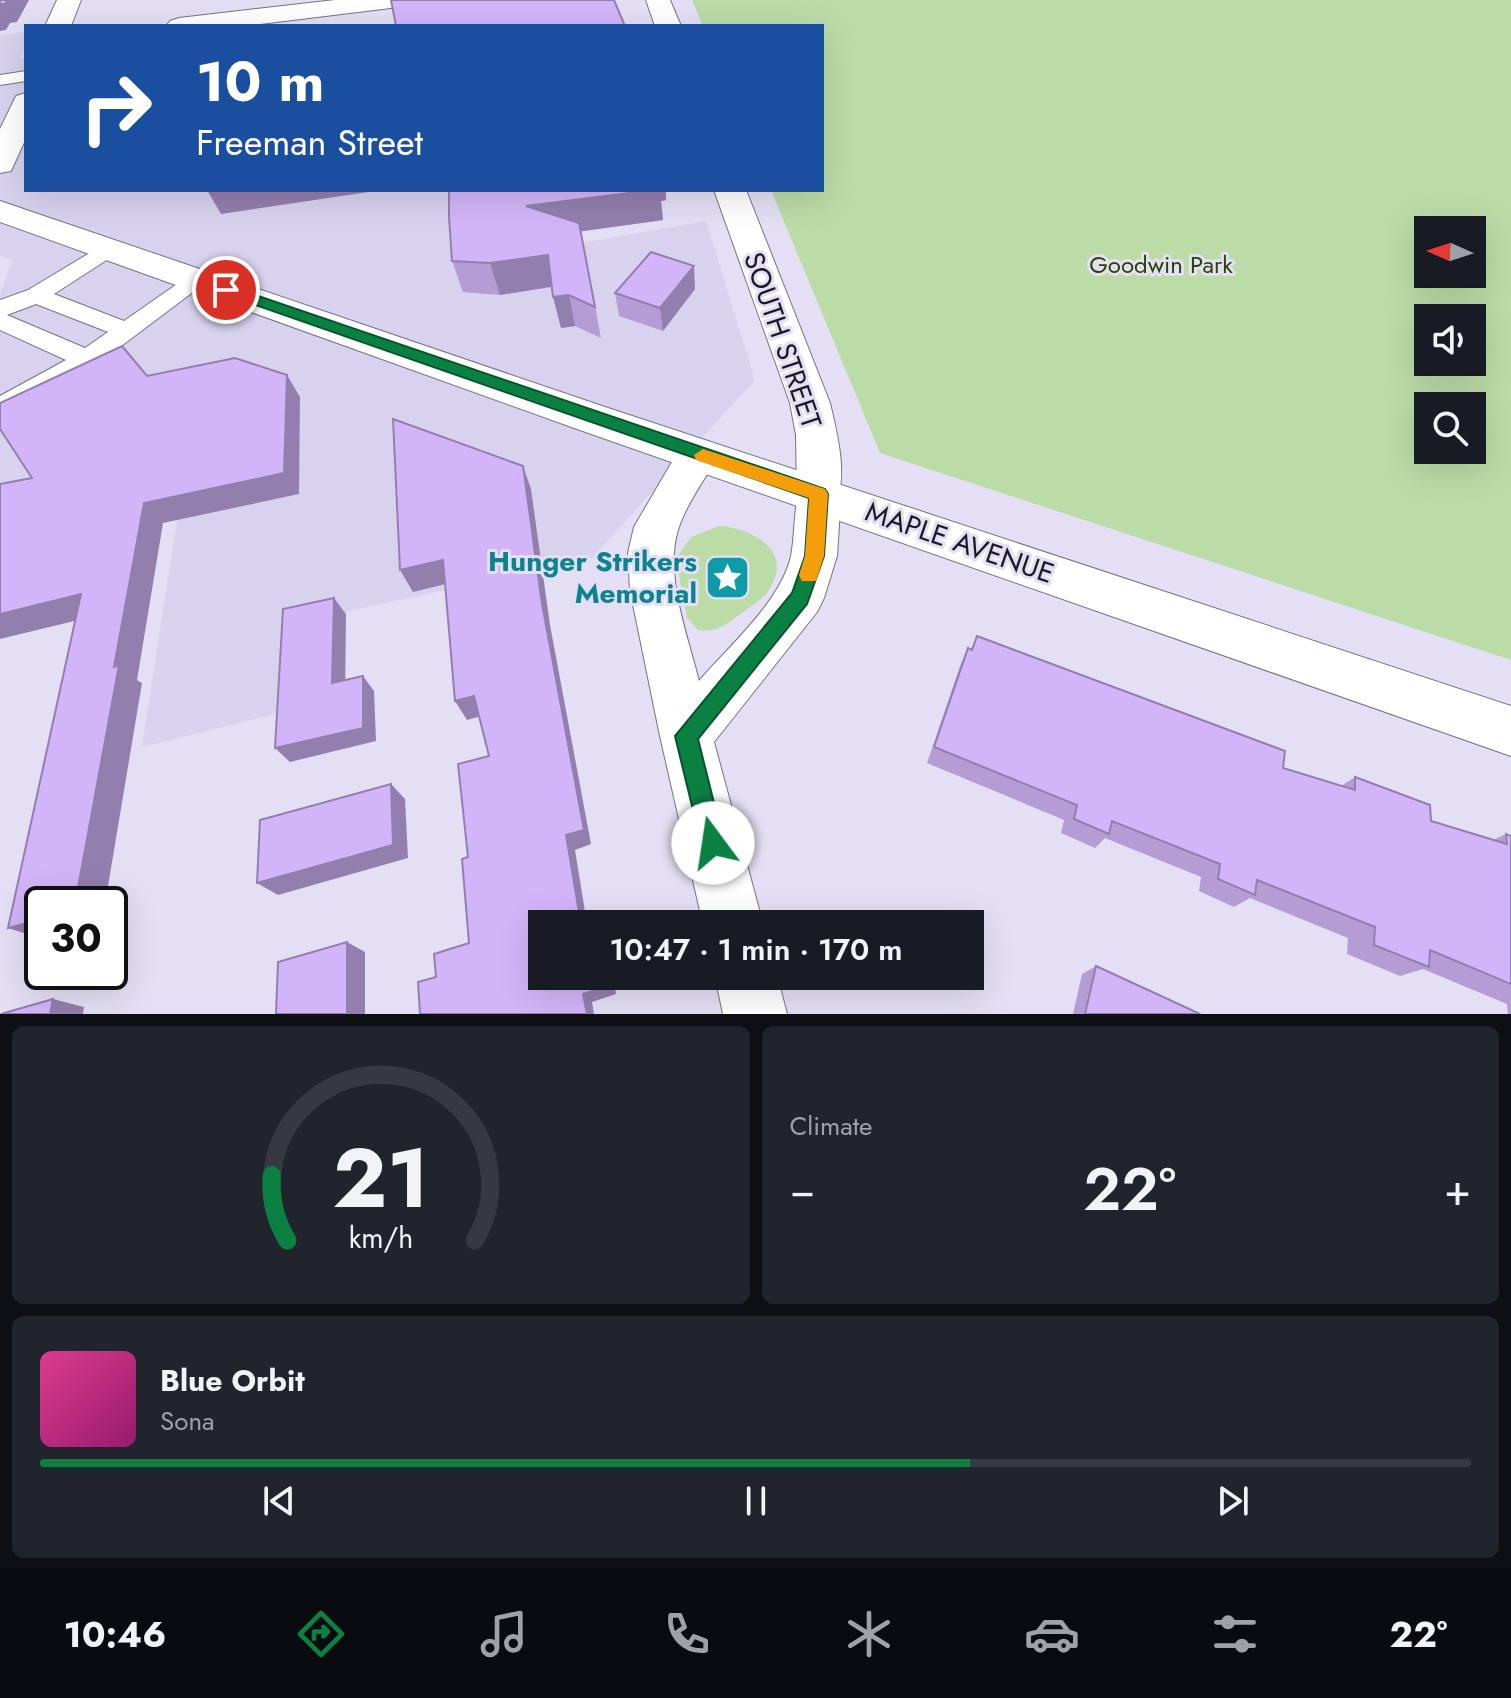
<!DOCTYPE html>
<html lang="en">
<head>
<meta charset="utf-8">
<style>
  :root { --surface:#171b24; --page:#20242c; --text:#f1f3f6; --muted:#9ea1a6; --line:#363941; --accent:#0b8043 }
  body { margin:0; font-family:Jost,sans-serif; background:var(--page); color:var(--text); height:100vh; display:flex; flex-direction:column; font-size:30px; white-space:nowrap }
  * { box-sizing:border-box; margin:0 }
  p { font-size:26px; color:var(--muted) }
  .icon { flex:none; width:44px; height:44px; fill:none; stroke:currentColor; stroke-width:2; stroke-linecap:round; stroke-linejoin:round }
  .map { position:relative; height:1014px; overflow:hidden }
  .drawer { display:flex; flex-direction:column; gap:12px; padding:12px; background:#0d0f14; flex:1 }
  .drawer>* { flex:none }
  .guide { position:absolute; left:24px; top:24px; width:800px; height:168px; border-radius:0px; box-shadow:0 8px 32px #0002; background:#1a4fa0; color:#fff; overflow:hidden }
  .needle { width:52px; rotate:273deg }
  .controls { position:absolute; left:1414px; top:216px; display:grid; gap:16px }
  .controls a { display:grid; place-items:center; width:72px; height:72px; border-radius:0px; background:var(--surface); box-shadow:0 8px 32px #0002; font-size:40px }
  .speed { position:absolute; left:24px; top:886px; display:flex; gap:16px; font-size:40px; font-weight:700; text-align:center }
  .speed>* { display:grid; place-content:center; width:104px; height:104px; border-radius:50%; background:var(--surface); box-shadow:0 8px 32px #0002; line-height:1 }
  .speed .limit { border:4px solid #111; border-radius:12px; background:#fff; color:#111 }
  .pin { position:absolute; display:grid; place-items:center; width:68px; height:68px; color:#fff; margin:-34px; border:4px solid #fff; border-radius:50%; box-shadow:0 2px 8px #0007 }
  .me { position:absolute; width:88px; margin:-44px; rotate:346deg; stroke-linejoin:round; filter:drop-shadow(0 0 6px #0008) }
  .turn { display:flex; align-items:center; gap:28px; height:168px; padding:0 40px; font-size:36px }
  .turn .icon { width:104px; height:104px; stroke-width:2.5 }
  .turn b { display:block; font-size:56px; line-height:68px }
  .big { font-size:60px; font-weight:600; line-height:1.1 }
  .drawer .widget { flex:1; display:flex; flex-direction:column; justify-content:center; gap:12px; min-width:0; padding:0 28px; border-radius:12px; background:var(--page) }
  .drawer .dial { align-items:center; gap:0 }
  .dial svg { height:208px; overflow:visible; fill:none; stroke:var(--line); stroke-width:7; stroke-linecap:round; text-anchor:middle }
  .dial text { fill:var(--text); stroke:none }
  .song { display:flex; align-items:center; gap:24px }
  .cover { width:96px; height:96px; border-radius:12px; background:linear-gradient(135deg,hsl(330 70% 55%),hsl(320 70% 35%)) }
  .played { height:8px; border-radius:4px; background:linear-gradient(90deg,var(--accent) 65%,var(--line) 65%) }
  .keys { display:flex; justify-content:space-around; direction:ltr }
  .heat { display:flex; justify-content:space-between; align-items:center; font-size:44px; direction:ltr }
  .drawer .tiles { flex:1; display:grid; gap:12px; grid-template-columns:1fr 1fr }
  .widget:last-child { grid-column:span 2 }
  .trip { position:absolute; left:528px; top:910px; width:456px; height:80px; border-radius:0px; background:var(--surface); box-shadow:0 8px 32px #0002; font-weight:600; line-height:80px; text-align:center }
  .dock { display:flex; height:128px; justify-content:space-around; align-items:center; background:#090b0e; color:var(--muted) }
  .dock .icon { width:56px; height:56px }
  .dock .active { color:var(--accent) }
  .dock b { font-size:36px; color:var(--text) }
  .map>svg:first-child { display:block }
  .built { fill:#d8d2ee }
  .green { fill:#bbdba7; fill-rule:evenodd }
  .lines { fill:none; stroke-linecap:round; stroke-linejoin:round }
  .service-casing { stroke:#767284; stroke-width:2 }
  .minor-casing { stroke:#767284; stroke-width:2 }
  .tertiary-casing { stroke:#767284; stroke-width:2 }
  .secondary-casing { stroke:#767284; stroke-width:2 }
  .service { fill:#fff; fill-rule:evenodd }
  .minor { fill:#fff; fill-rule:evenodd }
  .tertiary { fill:#fff; fill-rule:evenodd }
  .secondary { fill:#fff; fill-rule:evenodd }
  .wall { fill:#b59cd5 }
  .shaded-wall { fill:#937fae }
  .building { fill:#d2b5f8; stroke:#937fae; stroke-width:2 }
  .route { fill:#0b8043; stroke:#07532c; stroke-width:2 }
  .slow { fill:#f59e0b }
  .labels { text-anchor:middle; stroke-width:6; stroke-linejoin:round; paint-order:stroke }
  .far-park-label { font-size:24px; fill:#234600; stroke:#e4dff4 }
  .street-label { font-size:28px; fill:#1c1a22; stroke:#e4dff4 }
  .culture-label { font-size:28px; font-weight:bold; fill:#0d838f; stroke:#e4dff4; text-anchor:end }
</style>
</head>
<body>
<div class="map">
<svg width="1511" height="1014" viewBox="0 0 1511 1014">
  <rect width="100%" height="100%" fill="#e4dff4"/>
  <path class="built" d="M 26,32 L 26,45 L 20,58 L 26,58 L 26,190 L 461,190 L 547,249 L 706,221 L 755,380 L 592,558 L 294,623 L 290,710 L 142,747 L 187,455 L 0,490 L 0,294 L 12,260 L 0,256 L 0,35 Z"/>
  <path class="green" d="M 692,0 L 1511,0 L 1511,660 L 880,453 L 771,190 L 822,190 L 822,26 L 703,26 ZM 1428,230 L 1472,230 L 1472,274 L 1428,274 ZM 1428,318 L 1472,318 L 1472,362 L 1428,362 ZM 1428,406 L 1472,406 L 1472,450 L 1428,450 Z
    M 719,526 C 751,528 794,550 770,588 C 764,599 752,605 742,613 C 727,624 717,633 698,630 L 687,618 L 676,558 L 691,537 Z"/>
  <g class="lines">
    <defs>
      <path id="service" d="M 26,71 L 26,81 L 0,85 L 0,75 Z
        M 108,242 L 116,244 L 119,249 L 116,254 L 54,294 L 124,321 L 190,275 L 206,275 L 209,280 L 96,365 L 0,417 L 0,396 L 66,360 L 0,330 L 0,300 L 28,290 ZM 36,304 L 108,332 L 85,348 L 7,315 Z"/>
      <path id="minor" d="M 335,0 L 411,0 L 408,5 L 399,7 L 244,26 L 166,26 L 170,21 L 179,18 Z
        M 698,438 L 713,443 L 719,454 C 706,478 686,504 678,530 C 664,576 688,636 699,681 C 729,646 781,601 791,556 C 796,531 792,505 804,482 L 819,477 L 834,482 L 841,494 L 837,556 L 824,598 L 817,612 L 714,742 L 763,924 L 703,924 L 660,736 L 630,590 L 628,553 L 634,527 L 683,443 Z
        M 715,976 L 777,976 L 787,1014 L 723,1014 Z"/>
      <path id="tertiary" d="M 646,0 L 670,0 L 681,26 L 655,26 Z
        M 714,190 L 746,190 L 830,403 C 837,433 849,478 834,506 L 819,511 L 804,506 L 797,494 L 796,435 L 790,403 Z"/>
      <path id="secondary" d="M 57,0 L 81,0 L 71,26 L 45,26 Z
        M 26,93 L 26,138 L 11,171 L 0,173 L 0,129 L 16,96 Z
        M 0,201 L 605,407 L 1511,706 L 1511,756 L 577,429 L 0,222 Z"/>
    </defs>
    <use href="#service" class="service-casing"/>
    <use href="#minor" class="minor-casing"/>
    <use href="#tertiary" class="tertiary-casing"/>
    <use href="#secondary" class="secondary-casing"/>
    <use href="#service" class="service"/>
    <use href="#minor" class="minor"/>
    <use href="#tertiary" class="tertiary"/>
    <use href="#secondary" class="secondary"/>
  </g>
  <path class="wall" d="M 449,190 L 666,190 L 666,200 L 661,201 L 663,220 L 581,231 L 601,338 L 575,326 L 561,328 L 552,287 L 500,295 L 463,292 L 452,261 Z
    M 695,289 L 663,331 L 619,316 L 615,293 Z
    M 977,636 L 1283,768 L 1341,786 L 1355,777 L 1431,821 L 1493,840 L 1506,834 L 1511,836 L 1511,1014 L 1508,1014 L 1507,1004 L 1423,969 L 1400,976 L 1347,954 L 1348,938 L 1250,898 L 1234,907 L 1199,891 L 1201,877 L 1105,838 L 1095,848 L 1061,833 L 1064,820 L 927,763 L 960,666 L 968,648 L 971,649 Z
    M 1096,966 L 1200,1014 L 1073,1014 L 1082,974 Z"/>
  <path class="shaded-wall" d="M 7,0 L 29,0 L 17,22 L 10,23 L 6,30 L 0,31 L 0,4 Z
    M 207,190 L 382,190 L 221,214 Z
    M 653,190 L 666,190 L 666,200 L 661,201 L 663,220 L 534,238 L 526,206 Z
    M 548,255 L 555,286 L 500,295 L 490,263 Z
    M 694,266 L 695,289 L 663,331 L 660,308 Z
    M 569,295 L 575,326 L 561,328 L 553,297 Z
    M 287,375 L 300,397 L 299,494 L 163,523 L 137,680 L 142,683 L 105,904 L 75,904 L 114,667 L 144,503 Z
    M 523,466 L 531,489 L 550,625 L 591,844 L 575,850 L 587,924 L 581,924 L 566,835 L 542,604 Z
    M 443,560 L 454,582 L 413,592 L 400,570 Z
    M 81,594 L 103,614 L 0,639 L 0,614 Z
    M 334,598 L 346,614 L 345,698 L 332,683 Z
    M 363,676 L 374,691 L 376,741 L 290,762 L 275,748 Z
    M 474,696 L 485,715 L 467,720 L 455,701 Z
    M 391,784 L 405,799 L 408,858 L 278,895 L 257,883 Z
    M 42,919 L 42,937 L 40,938 L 8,928 Z
    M 347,942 L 365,952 L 365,1014 L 347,1014 Z
    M 608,976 L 613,976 L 616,994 L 592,1002 L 594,1014 L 587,1014 L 583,994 Z
    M 53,999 L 84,1007 L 83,1014 L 50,1014 Z"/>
  <path class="building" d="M 0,0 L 7,0 L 5,4 L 0,4 Z
    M 391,0 L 614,0 L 625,26 L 396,26 Z
    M 449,190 L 653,190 L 526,206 L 579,223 L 595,307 L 569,295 L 553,297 L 548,255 L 490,263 L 452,261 L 449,217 Z
    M 651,252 L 694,266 L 660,308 L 615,293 Z
    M 122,346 L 147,376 L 235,358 L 287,375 L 284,473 L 144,503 L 114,667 L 119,665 L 75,904 L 42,904 L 42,919 L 8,928 L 81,594 L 0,614 L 0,484 L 32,478 L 0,429 L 0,403 Z
    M 393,419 L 523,466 L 542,604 L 584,830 L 566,835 L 581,924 L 542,924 L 542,976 L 608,976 L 609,986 L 583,994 L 587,1014 L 420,1014 L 418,982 L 436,977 L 434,954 L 469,943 L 462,859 L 468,857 L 458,764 L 489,756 L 474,696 L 455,701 L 443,560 L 400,570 Z
    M 334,598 L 332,683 L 363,676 L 363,728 L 275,748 L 283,609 Z
    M 977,636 L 1285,751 L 1283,768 L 1355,790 L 1355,777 L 1430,805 L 1431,821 L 1507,844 L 1506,834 L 1511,836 L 1511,984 L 1430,950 L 1429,967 L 1374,945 L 1375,927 L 1257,880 L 1255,895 L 1218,879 L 1220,864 L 1112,821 L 1109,834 L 1074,819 L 1077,805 L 934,747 L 968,648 L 972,650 Z
    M 391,784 L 393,845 L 257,883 L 260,820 Z
    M 598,920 L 598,924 L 584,924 Z
    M 347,942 L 347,1014 L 276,1014 L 278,962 Z
    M 1096,966 L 1200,1014 L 1085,1014 Z
    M 53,999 L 50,1014 L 1,1014 Z"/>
  <path class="route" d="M 226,285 L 825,489 L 828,494 L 824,556 L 807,604 L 698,739 L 724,843 L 721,852 L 713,855 L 704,852 L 701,843 L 675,736 L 792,593 L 805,556 L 809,498 L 221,293 L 221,286 Z"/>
  <path class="slow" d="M 703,449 L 825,489 L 828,494 L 824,556 L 816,581 L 802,581 L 799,575 L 805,556 L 809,498 L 696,460 L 694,455 Z"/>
  <defs>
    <symbol id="sight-square" viewBox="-11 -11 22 22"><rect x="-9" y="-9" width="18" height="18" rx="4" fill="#0f9aa8" stroke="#e4dff4"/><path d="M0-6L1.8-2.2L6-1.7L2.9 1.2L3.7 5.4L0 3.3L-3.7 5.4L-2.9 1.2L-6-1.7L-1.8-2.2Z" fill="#fff"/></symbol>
  </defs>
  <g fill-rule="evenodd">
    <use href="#sight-square" x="702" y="552" width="51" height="51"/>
  </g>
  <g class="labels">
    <g class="far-park-label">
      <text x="1161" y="273">Goodwin Park</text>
    </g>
    <g class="street-label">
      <text transform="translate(783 340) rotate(71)" y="10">SOUTH STREET</text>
      <text transform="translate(960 542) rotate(19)" y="10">MAPLE AVENUE</text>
    </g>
    <g class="culture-label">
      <text x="697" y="571">Hunger Strikers<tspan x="697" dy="32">Memorial</tspan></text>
    </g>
  </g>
</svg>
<div class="controls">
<a><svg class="needle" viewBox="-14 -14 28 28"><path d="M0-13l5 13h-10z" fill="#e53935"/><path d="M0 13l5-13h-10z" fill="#9ea1a6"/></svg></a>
<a><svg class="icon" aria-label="sound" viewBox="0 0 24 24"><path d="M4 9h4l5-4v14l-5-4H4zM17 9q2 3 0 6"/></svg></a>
<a><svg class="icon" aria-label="search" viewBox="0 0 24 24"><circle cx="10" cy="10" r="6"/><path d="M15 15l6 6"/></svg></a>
</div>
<div class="speed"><div class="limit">30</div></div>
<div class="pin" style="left:226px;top:290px;background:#d93025"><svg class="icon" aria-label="arrive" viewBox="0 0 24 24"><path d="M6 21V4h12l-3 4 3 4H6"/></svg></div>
<svg class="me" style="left:713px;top:843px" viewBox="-20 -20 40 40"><circle r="19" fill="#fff"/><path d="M0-13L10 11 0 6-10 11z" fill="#0b8043"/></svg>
<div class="trip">10:47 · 1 min · 170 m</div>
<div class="guide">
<div class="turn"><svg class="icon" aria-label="right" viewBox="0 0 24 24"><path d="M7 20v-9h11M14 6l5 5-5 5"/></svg><div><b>10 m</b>Freeman Street</div></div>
</div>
</div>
<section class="drawer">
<div class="tiles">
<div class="widget dial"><svg viewBox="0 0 100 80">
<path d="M14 69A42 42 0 1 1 86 69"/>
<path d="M14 69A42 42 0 0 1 8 44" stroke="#0b8043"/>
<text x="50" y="56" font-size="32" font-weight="700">21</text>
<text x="50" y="72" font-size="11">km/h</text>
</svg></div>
<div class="widget"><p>Climate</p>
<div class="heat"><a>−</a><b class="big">22°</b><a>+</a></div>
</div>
<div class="widget">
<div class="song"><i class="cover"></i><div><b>Blue Orbit</b><p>Sona</p></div></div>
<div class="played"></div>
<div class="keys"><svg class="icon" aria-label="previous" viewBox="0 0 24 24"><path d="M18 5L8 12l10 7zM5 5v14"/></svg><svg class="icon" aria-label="pause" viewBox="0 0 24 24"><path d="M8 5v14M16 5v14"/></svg><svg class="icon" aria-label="next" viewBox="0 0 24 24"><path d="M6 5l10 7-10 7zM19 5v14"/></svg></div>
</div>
</div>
</section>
<nav class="dock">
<b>10:46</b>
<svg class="icon active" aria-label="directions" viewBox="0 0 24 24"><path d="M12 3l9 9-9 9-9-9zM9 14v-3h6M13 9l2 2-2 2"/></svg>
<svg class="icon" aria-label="music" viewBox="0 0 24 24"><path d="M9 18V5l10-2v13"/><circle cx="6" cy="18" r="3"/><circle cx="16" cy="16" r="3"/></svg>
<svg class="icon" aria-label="phone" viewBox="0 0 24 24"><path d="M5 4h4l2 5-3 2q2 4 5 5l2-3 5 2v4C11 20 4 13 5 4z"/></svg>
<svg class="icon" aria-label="climate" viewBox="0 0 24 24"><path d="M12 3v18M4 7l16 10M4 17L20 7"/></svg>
<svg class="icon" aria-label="car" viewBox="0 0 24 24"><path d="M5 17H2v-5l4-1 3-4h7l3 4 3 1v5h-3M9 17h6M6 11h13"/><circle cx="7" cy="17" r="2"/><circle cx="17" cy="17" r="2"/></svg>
<svg class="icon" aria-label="filters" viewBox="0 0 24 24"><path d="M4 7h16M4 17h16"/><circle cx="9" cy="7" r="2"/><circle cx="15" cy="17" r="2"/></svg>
<b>22°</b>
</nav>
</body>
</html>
